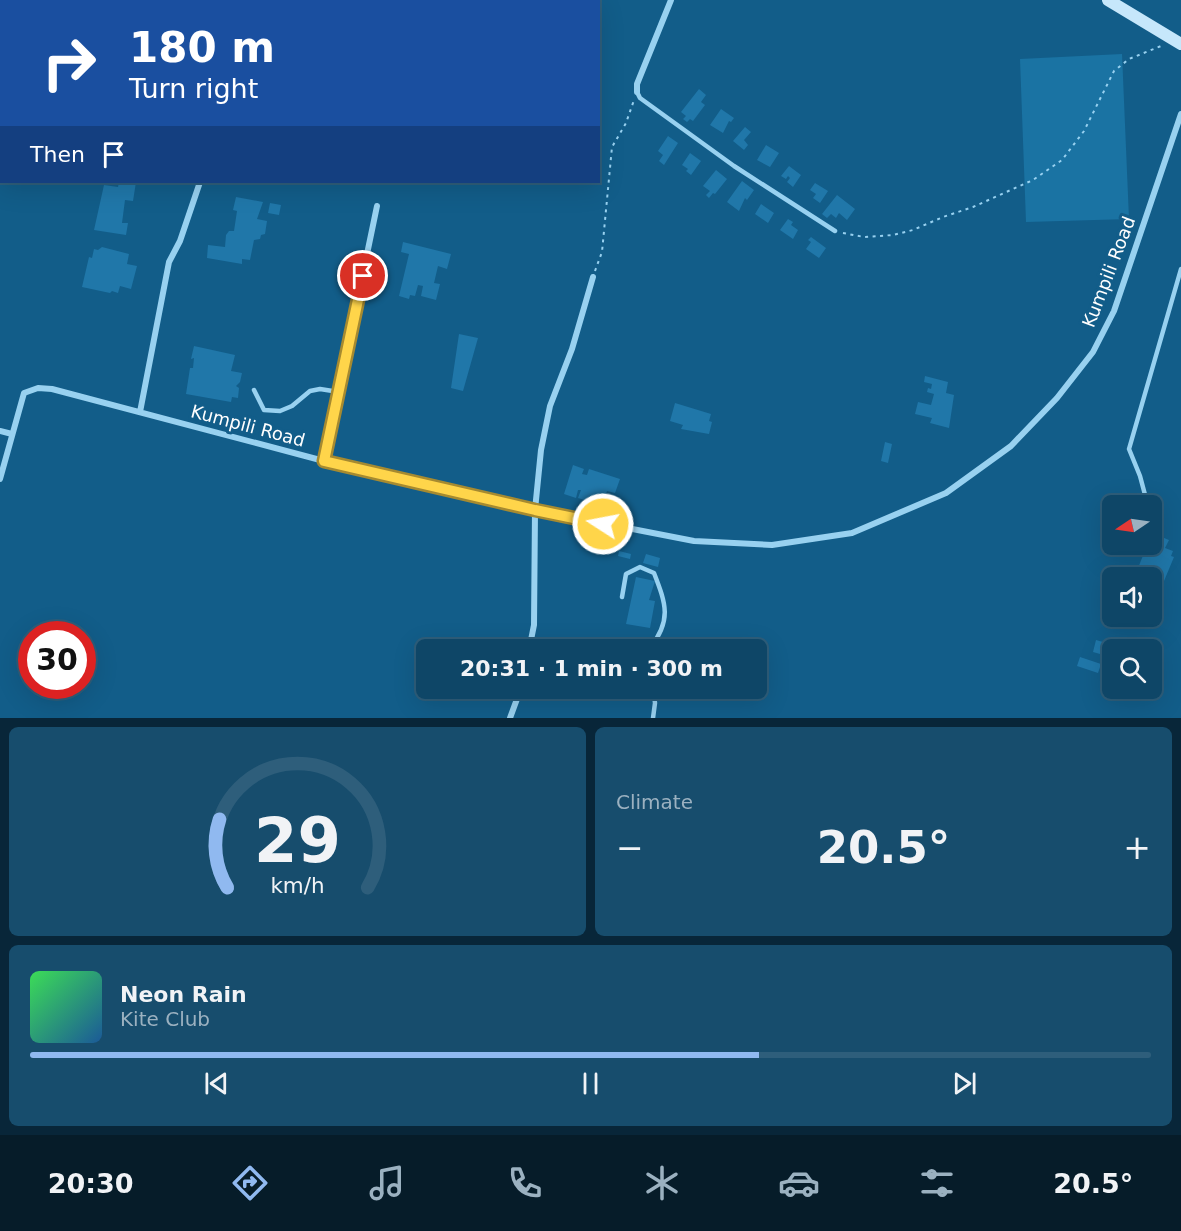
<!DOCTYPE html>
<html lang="en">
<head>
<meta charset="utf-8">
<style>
  :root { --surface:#0e4667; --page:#174d6d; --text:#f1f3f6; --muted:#9bb1c0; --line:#2e5e7b; --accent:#90b9f0 }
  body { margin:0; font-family:"DejaVu Sans",sans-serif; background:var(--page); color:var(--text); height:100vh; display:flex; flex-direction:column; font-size:22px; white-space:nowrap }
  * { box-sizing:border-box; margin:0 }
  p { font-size:20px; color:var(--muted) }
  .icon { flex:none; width:33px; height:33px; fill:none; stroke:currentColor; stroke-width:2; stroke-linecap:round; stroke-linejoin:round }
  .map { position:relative; height:718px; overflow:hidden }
  .details { display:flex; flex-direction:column; gap:9px; padding:9px; background:#082639; flex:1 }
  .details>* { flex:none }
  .hud { position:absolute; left:0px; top:0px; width:600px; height:183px; box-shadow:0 6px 24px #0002,0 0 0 2px var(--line); background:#1a4fa0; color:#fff; overflow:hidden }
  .needle { width:39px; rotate:257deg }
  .controls { position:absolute; left:1102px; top:495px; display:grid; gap:12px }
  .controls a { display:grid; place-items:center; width:60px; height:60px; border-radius:9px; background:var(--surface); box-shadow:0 6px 24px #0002,0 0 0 2px var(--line); font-size:30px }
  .speed { position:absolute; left:18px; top:621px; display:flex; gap:12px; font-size:30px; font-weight:700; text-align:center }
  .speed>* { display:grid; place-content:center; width:78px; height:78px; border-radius:50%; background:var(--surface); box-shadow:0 6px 24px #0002,0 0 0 2px var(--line); line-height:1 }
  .speed .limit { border:9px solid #d22; background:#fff; color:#111 }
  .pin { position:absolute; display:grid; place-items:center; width:51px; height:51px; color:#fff; margin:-26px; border:3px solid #fff; border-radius:50%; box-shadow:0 2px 6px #0007 }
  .me { position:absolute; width:66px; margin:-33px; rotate:281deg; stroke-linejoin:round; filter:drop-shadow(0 0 4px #0008) }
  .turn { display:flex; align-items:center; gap:21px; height:126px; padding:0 30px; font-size:27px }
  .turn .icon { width:78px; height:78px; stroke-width:2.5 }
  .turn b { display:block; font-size:42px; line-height:51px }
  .then { display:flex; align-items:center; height:57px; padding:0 30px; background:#0003; gap:12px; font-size:22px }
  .big { font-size:45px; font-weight:700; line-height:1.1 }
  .details .tile { flex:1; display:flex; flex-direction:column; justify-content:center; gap:9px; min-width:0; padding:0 21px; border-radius:9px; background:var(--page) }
  .details .dial { align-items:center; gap:0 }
  .dial svg { height:156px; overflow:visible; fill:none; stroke:var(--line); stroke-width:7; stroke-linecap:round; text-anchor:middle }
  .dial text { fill:var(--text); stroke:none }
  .song { display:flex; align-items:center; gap:18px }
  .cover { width:72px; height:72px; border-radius:9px; background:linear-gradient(135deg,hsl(130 70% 55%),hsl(210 70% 35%)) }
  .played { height:6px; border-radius:3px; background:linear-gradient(90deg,var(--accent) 65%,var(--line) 65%) }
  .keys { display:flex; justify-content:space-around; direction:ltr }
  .heat { display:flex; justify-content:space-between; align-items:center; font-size:33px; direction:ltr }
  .details .tiles { flex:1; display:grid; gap:9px; grid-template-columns:1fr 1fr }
  .tile:last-child { grid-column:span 2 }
  .trip { position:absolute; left:416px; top:639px; width:351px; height:60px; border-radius:9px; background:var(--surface); box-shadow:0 6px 24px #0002,0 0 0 2px var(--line); font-weight:700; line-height:60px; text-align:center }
  .tabs { display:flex; height:96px; justify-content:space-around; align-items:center; background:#061c29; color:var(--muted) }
  .tabs .icon { width:42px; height:42px }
  .tabs .on { color:var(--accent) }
  .tabs b { font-size:27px; color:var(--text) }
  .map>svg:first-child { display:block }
  .green { fill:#1a73a3 }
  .building { fill:#2077a9 }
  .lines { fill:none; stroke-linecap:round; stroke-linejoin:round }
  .path { stroke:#98d1f0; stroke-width:2; stroke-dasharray:3 4.5; stroke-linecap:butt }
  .lane { stroke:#98d1f0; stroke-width:4.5 }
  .street { stroke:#98d1f0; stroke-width:6 }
  .secondary { stroke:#c6e7fb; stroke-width:12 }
  .route-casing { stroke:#a68a30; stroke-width:15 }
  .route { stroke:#ffd54a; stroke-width:10 }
  .labels { text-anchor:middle; stroke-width:6; stroke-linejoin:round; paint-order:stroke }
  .street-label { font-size:18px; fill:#fff; stroke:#125d89 }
</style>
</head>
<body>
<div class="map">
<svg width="1181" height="718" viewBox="0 0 1181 718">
  <rect width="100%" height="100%" fill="#125d89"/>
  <path class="green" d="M 1122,54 L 1129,219 L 1026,222 L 1020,59 Z"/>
  <path class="building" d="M 699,89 L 706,95 L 701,102 L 705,105 L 693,121 L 690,119 L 687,122 L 683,119 L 686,116 L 681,112 Z
    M 721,109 L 734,118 L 731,122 L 729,121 L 723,133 L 710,125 Z
    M 745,127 L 751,132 L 744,140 L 748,145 L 744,150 L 733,141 Z
    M 668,136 L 678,143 L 664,165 L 659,161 L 663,155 L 658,151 Z
    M 766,145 L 779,153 L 770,167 L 757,160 Z
    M 690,153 L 701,161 L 691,175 L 686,171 L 688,169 L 682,165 Z
    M 789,166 L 801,175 L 793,187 L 787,182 L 790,178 L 788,176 L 786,179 L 781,176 Z
    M 716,170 L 727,179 L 715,194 L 713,193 L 709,198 L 706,195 L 710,191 L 703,186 Z
    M 742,181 L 754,190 L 747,200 L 745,198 L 739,211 L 727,202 Z
    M 119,182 L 136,182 L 133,201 L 125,200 L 122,223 L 128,223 L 126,235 L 94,230 L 104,185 L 118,187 Z
    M 815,183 L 828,191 L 820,203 L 813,198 L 816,194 L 810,190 Z
    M 837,195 L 855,209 L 847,220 L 839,213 L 836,218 L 831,214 L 827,218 L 822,214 Z
    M 236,197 L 263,202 L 257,219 L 267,221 L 265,234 L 261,235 L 260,239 L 254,240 L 250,260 L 242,259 L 242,264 L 207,258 L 208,245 L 225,247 L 226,235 L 229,231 L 234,231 L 237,211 L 233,210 Z
    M 270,203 L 281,205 L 279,215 L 268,213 Z
    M 761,204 L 774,213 L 768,223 L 755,214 Z
    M 788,219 L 793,222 L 791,225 L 798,230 L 793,239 L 780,230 Z
    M 811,237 L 826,248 L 819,258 L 806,249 L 811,242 L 808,240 Z
    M 403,242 L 451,254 L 447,269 L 438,266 L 434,283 L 440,284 L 436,300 L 421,296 L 423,286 L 418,285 L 415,296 L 410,295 L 409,299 L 399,296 L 409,254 L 401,252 Z
    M 102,247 L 129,254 L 127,264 L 137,266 L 131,289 L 120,286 L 118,293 L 112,291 L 110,293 L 82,287 L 89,257 L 92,258 L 94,249 L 98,250 Z
    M 459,334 L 478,338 L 463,391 L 451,388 Z
    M 194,346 L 235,355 L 231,371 L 242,373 L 240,382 L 236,386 L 239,388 L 238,398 L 232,397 L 231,402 L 186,394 L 190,368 L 193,368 L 194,358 L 191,359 Z
    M 925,376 L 948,382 L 946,393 L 954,395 L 949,428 L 930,423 L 932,418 L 915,414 L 918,402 L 931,405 L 934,394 L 927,392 L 928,388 L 931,389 L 932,384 L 924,382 Z
    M 675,403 L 711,414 L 709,421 L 712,422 L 709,434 L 681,429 L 683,425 L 670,421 Z
    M 885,442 L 892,444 L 888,463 L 881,461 Z
    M 573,465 L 584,469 L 582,474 L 587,475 L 589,469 L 620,479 L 615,493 L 607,491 L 604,501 L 596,498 L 594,503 L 578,498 L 581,490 L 578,490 L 576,498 L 564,494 Z
    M 1157,535 L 1169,540 L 1165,548 L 1173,551 L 1171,556 L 1174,557 L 1159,593 L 1152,590 L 1152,578 L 1134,578 L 1146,548 L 1151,550 Z
    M 619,551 L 631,554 L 630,559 L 618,556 Z
    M 646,554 L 660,558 L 658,567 L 643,563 Z
    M 1113,565 L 1121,568 L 1118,578 L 1113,578 L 1113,582 L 1107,579 Z
    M 636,577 L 655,581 L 649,600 L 655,601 L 650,628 L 626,624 Z
    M 1096,640 L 1103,642 L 1100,654 L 1093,652 Z
    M 1080,657 L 1101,664 L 1098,673 L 1077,666 Z"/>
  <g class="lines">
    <path class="path" d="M 843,233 L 864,237 L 893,235 L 913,230 L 943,217 L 973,207 L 1033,180 L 1062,160 L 1084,131 L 1114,71 L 1129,59 L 1161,46
      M 595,271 L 602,252 L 612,147 L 626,123 L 634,100"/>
    <path class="lane" d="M 637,92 L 640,98 L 734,166 L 835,231
      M 254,390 L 264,410 L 280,411 L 292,406 L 310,391 L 320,389 L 339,392
      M 1148,506 L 1140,476 L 1129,449 L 1181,269
      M 1152,519 L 1153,524
      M 622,597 L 626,574 L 640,567 L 654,573 C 666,604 672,620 650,648 L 638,650
      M 531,642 L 578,650
      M 653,718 L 655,703 L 653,688"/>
    <path class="street" d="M 637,92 L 637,84 L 671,0
      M 0,143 L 2,136
      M 140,412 L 169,262 L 180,241 L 200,182
      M 0,431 L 12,434
      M 324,461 L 377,206
      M 0,479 L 24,393 L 38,388 L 52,389 L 324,461 L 535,510 L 694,541 L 772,545 L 852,533 L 946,493 L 1011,446 L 1057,398 L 1093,352 L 1114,311 L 1181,114
      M 529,650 L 534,625 L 535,510 L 541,450 L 550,406 L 572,349 L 593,277
      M 510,718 L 521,688"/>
    <path class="secondary" d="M 1108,0 L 1181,44"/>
  </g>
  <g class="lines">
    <defs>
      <path id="route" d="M 363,276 L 324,461 L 535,510 L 603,524"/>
    </defs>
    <use href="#route" class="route-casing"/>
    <use href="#route" class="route"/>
  </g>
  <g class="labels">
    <g class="street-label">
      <text transform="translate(1109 272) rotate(-69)" y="6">Kumpili Road</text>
      <text transform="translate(248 426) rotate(15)" y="6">Kumpili Road</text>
    </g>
  </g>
</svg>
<div class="controls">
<a><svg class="needle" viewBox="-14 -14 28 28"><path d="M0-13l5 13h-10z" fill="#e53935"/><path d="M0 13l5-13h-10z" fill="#9bb1c0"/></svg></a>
<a><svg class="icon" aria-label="sound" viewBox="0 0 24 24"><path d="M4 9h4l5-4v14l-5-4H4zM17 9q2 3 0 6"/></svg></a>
<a><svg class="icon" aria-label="search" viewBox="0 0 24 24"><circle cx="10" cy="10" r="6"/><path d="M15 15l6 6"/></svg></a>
</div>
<div class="speed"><div class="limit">30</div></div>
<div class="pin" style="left:363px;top:276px;background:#d93025"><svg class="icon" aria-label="arrive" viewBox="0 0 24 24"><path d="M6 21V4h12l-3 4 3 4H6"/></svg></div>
<svg class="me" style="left:603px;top:524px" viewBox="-20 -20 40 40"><circle r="17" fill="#ffd54a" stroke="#fff" stroke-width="3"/><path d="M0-11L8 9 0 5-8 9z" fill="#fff"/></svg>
<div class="trip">20:31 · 1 min · 300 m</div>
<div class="hud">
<div class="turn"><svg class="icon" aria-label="right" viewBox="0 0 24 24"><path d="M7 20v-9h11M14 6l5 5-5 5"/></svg><div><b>180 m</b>Turn right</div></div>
<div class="then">Then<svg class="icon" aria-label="arrive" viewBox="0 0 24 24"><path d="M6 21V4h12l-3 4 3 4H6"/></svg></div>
</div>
</div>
<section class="details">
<div class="tiles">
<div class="tile dial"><svg viewBox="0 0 100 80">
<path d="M14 69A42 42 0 1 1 86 69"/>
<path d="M14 69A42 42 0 0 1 10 34" stroke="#90b9f0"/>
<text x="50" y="56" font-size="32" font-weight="700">29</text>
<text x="50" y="72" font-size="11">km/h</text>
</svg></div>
<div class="tile"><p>Climate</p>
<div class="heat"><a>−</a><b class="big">20.5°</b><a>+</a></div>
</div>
<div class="tile">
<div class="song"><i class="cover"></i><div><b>Neon Rain</b><p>Kite Club</p></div></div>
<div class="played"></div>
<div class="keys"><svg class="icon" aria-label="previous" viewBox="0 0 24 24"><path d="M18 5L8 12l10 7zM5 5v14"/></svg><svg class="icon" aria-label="pause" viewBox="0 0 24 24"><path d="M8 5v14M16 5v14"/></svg><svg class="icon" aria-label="next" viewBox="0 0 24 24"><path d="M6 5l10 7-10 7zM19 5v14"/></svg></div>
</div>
</div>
</section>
<nav class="tabs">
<b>20:30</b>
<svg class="icon on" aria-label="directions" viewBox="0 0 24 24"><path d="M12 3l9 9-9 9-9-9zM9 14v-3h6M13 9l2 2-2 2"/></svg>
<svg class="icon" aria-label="music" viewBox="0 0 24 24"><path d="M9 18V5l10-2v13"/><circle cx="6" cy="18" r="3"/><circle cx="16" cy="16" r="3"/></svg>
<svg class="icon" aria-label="phone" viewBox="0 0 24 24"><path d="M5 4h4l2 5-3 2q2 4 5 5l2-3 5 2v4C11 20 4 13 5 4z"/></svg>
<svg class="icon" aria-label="climate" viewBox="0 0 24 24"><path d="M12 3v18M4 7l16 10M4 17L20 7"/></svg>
<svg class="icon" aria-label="car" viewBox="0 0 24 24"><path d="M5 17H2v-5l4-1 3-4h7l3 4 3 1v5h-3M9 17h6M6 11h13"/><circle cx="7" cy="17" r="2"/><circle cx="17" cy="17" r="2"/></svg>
<svg class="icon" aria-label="filters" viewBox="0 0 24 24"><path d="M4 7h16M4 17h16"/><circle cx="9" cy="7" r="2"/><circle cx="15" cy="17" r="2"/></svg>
<b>20.5°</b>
</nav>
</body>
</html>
